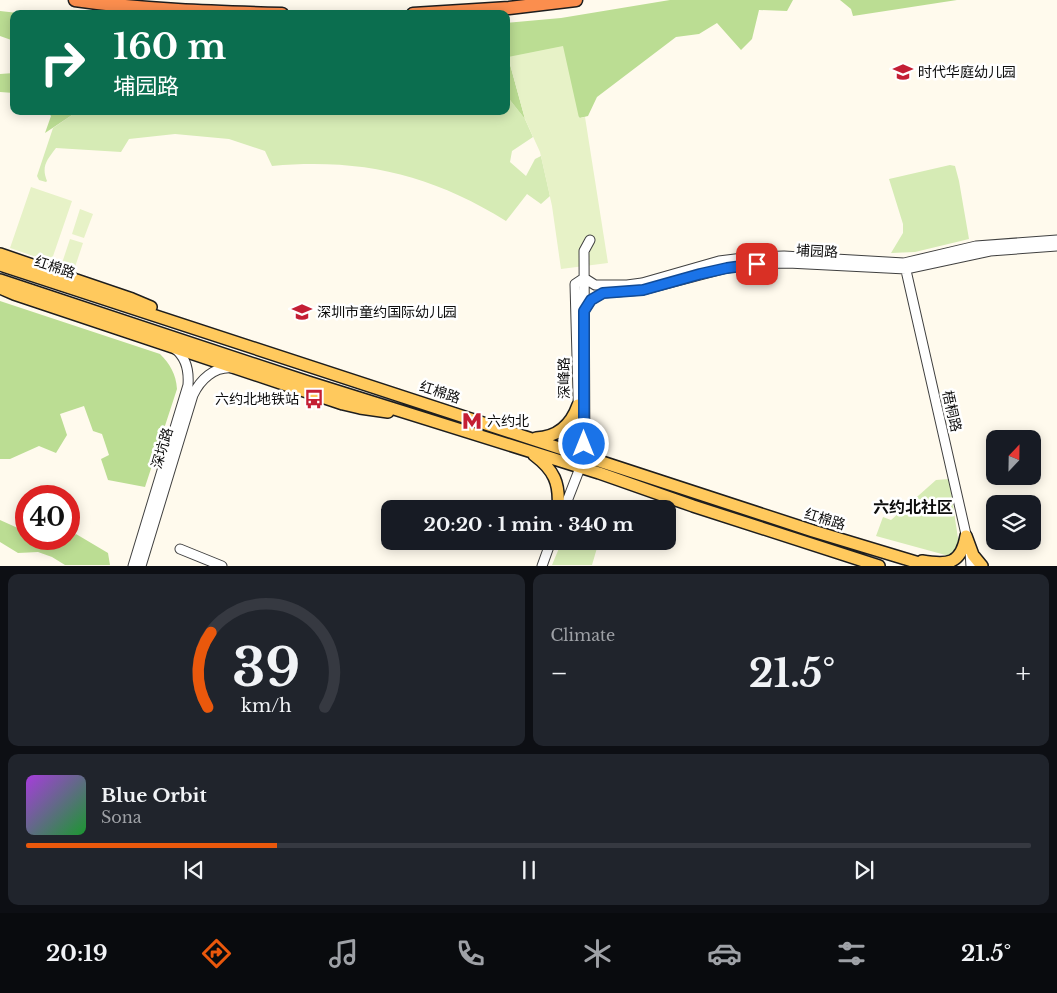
<!DOCTYPE html>
<html lang="en">
<head>
<meta charset="utf-8">
<style>
  :root { --surface:#171b24; --page:#20242c; --text:#f1f3f6; --muted:#9ea1a6; --line:#363941; --accent:#ea580c }
  body { margin:0; font-family:"Libre Baskerville","Noto Sans SC",serif; background:var(--page); color:var(--text); height:100vh; display:flex; flex-direction:column; font-size:19px; white-space:nowrap }
  * { box-sizing:border-box; margin:0 }
  p { font-size:16px; color:var(--muted) }
  .icon { flex:none; width:28px; height:28px; fill:none; stroke:currentColor; stroke-width:2; stroke-linecap:round; stroke-linejoin:round }
  .map { position:relative; height:566px; overflow:hidden }
  .details { display:flex; flex-direction:column; gap:8px; padding:8px; background:#0d0f14; flex:1 }
  .details>* { flex:none }
  .guide { position:absolute; left:10px; top:10px; width:500px; height:105px; border-radius:10px; box-shadow:0 2px 12px #0003; background:#0b6e4f; color:#fff; overflow:hidden }
  .needle { width:32px; rotate:22deg }
  .controls { position:absolute; left:986px; top:430px; display:grid; gap:10px }
  .controls a { display:grid; place-items:center; width:55px; height:55px; border-radius:10px; background:var(--surface); box-shadow:0 2px 12px #0003; font-size:25px }
  .speed { position:absolute; left:15px; top:485px; display:flex; gap:10px; font-size:25px; font-weight:700; text-align:center }
  .speed>* { display:grid; place-content:center; width:65px; height:65px; border-radius:50%; background:var(--surface); box-shadow:0 2px 12px #0003; line-height:1 }
  .speed .limit { border:8px solid #d22; background:#fff; color:#111 }
  .pin { position:absolute; display:grid; place-items:center; width:42px; height:42px; color:#fff; margin:-21px; border-radius:10px; box-shadow:0 2px 8px #0006 }
  .me { position:absolute; width:55px; margin:-28px; rotate:0deg; stroke-linejoin:round; filter:drop-shadow(0 0 4px #0008) }
  .turn { display:flex; align-items:center; gap:18px; height:105px; padding:0 20px; font-size:22px }
  .turn .icon { width:65px; height:65px; stroke-width:2.5 }
  .turn b { display:block; font-size:35px; line-height:42px }
  .big { font-size:38px; font-weight:700; line-height:1.1 }
  .details .widget { flex:1; display:flex; flex-direction:column; justify-content:center; gap:8px; min-width:0; padding:0 18px; border-radius:10px; background:var(--page) }
  .details .dial { align-items:center; gap:0 }
  .dial svg { height:130px; overflow:visible; fill:none; stroke:var(--line); stroke-width:7; stroke-linecap:round; text-anchor:middle }
  .dial text { fill:var(--text); stroke:none }
  .song { display:flex; align-items:center; gap:15px }
  .cover { width:60px; height:60px; border-radius:8px; background:linear-gradient(135deg,hsl(280 70% 55%),hsl(130 70% 35%)) }
  .played { height:5px; border-radius:2px; background:linear-gradient(90deg,var(--accent) 25%,var(--line) 25%) }
  .keys { display:flex; justify-content:space-around; direction:ltr }
  .heat { display:flex; justify-content:space-between; align-items:center; font-size:28px; direction:ltr }
  .details .tiles { flex:1; display:grid; gap:8px; grid-template-columns:1fr 1fr }
  .widget:last-child { grid-column:span 2 }
  .trip { position:absolute; left:381px; top:500px; width:295px; height:50px; border-radius:10px; background:var(--surface); box-shadow:0 2px 12px #0003; font-weight:700; line-height:50px; text-align:center }
  .tab-bar { display:flex; height:80px; justify-content:space-around; align-items:center; background:#090b0e; color:var(--muted) }
  .tab-bar .icon { width:35px; height:35px }
  .tab-bar .on { color:var(--accent) }
  .tab-bar b { font-size:22px; color:var(--text) }
  .map>svg:first-child { display:block }
  .green { fill:#d6ebb5 }
  .forest { fill:#bbdd93 }
  .pitch { fill:#e7f2c7 }
  .lines { fill:none; stroke-linecap:round; stroke-linejoin:round }
  .minor-casing { stroke:#404040; stroke-width:11 }
  .major-casing { stroke:#1e1e1e; stroke-width:14 }
  .highway-casing { stroke:#1e1e1e; stroke-width:15 }
  .minor { stroke:#fff; stroke-width:9 }
  .major { stroke:#ffc95d; stroke-width:11 }
  .highway { stroke:#fb8e4e; stroke-width:12 }
  .route-casing { stroke:#114b97; stroke-width:12 }
  .route { stroke:#1a73e8; stroke-width:9 }
  .labels { text-anchor:middle; stroke-width:5; stroke-linejoin:round; paint-order:stroke }
  .poi-label { font-size:14px; fill:#0d0d0d; stroke:#fff; text-anchor:start }
  .street-label { font-size:14px; fill:#0d0d0d; stroke:#fff }
  .quarter-label { font-size:16px; font-weight:bold; fill:#0d0d0d; stroke:#fff }
</style>
</head>
<body>
<div class="map">
<svg width="1057" height="566" viewBox="0 0 1057 566">
  <rect width="100%" height="100%" fill="#fffaed"/>
  <path class="green" d="M 506,95 L 525,119 L 533,137 L 512,151 L 510,162 L 526,176 L 535,159 L 541,156 L 550,196 L 541,204 L 527,194 L 506,221 C 430,174 361,158 272,166 L 265,151 L 229,139 L 175,134 L 129,139 L 121,152 L 56,148 C 47,160 41,166 47,181 L 46,182 L 39,180 L 37,176 L 53,128 L 78,111 L 506,111 Z
    M 950,165 L 955,166 L 959,181 L 969,239 L 915,252 L 891,253 L 903,233 L 903,224 L 889,179 Z
    M 949,479 L 959,545 L 949,556 L 876,536 L 883,517 L 891,520 L 936,480 Z
    M 562,541 L 599,541 L 592,565 L 552,565 Z"/>
  <path class="forest" d="M 670,0 L 793,0 L 787,11 L 759,10 L 752,39 L 741,50 L 717,23 L 699,34 L 676,37 L 597,97 L 588,116 L 580,118 L 508,57 L 525,119 L 506,95 L 506,23 L 561,18 Z
    M 840,0 L 957,0 L 853,16 L 851,9 Z
    M 0,11 L 27,14 L 14,14 L 14,41 L 0,36 Z
    M 14,73 L 14,93 L 0,92 L 0,74 Z
    M 47,111 L 78,111 L 45,133 L 51,116 Z
    M 0,301 L 160,354 C 170,364 176,374 177,389 L 145,487 L 108,480 L 101,459 L 109,455 L 102,434 L 93,431 L 84,406 L 60,414 L 67,435 L 56,453 L 39,446 L 10,459 L 0,459 Z
    M 0,520 L 20,529 L 24,521 L 26,521 L 26,539 L 69,539 L 69,537 L 72,538 L 76,534 L 108,553 L 110,565 L 65,565 L 52,557 L 38,552 L 18,553 L 0,542 Z"/>
  <path class="pitch" d="M 563,46 L 579,118 L 585,117 L 608,263 L 561,269 L 552,206 L 540,152 L 525,119 L 508,57 Z
    M 31,187 L 72,201 L 51,262 L 10,248 Z
    M 80,209 L 93,214 L 84,238 L 72,234 Z
    M 70,239 L 83,243 L 75,267 L 62,263 Z"/>
  <g class="lines">
    <defs>
      <path id="minor" d="M 905,266 L 970,552 L 971,566
        M 584,278 L 595,285 L 627,285 L 642,283 L 719,261 L 751,257 L 784,256 L 904,263 L 976,246 L 1057,240
        M 584,311 L 591,300 L 603,293 L 643,290 L 727,268 L 757,264 L 788,263 L 906,269 L 990,251 L 1057,246
        M 579,431 L 575,284 L 584,278
        M 564,509 L 585,455 L 584,251 L 590,240
        M 180,549 L 222,566
        M 133,566 L 188,385 C 189,371 187,358 175,349
        M 141,566 L 193,395 C 200,380 214,366 233,368
        M 542,566 L 551,541"/>
      <path id="major" d="M 0,254 L 132,299 L 151,307
        M 0,265 L 813,531 L 929,566
        M 0,280 L 308,382 L 599,473 L 693,506 L 879,566
        M 0,288 L 14,294 L 343,404 L 360,408 L 388,412
        M 536,438 C 558,437 571,425 578,405
        M 534,455 C 554,470 560,483 558,508
        M 966,536 L 973,555 L 982,566
        M 922,561 C 947,565 961,565 966,536"/>
      <path id="highway" d="M 75,0 C 143,10 213,12 282,14
        M 413,14 L 509,8 L 576,0"/>
    </defs>
    <use href="#minor" class="minor-casing"/>
    <use href="#major" class="major-casing"/>
    <use href="#highway" class="highway-casing"/>
    <use href="#minor" class="minor"/>
    <use href="#major" class="major"/>
    <use href="#highway" class="highway"/>
  </g>
  <g class="lines">
    <defs>
      <path id="route" d="M 584,444 L 584,311 L 591,300 L 603,293 L 643,290 L 700,274 L 727,268 L 757,264"/>
    </defs>
    <use href="#route" class="route-casing"/>
    <use href="#route" class="route"/>
  </g>
  <defs>
    <symbol id="school-bare" viewBox="-9 -9 18 18"><path d="M0-5L7-2L0 1L-7-2ZM-4 1L0 2.5L4 1V4Q0 6-4 4Z" fill="#c41e34" stroke="#fff" stroke-width="2.5" paint-order="stroke"/></symbol>
    <symbol id="bus-bare" viewBox="-9 -9 18 18"><path d="M-5-6H5V4H4V6H2V4H-2V6H-4V4H-5ZM-3.5-4V0h7V-4ZM-3.5 1.2v1.5H-2V1.2ZM2 1.2v1.5H3.5V1.2Z" fill="#c41e34" stroke="#fff" stroke-width="2.5" paint-order="stroke"/></symbol>
    <symbol id="metro-bare" viewBox="-9 -9 18 18"><path d="M-5.5 5V-5H-3L0 0L3-5H5.5V5H3V-.5L0 4L-3-.5V5Z" fill="#c41e34" stroke="#fff" stroke-width="2.5" paint-order="stroke"/></symbol>
  </defs>
  <g fill-rule="evenodd">
    <use href="#school-bare" x="889" y="58" width="28" height="28"/>
    <use href="#school-bare" x="288" y="298" width="28" height="28"/>
    <use href="#bus-bare" x="300" y="385" width="28" height="28"/>
    <use href="#metro-bare" x="458" y="407" width="28" height="28"/>
  </g>
  <g class="labels">
    <g class="poi-label">
      <text x="918" y="77">时代华庭幼儿园</text>
      <text x="317" y="317">深圳市童约国际幼儿园</text>
      <text x="299" y="404" text-anchor="end">六约北地铁站</text>
      <text x="487" y="426">六约北</text>
    </g>
    <g class="street-label">
      <text transform="translate(817 251) rotate(3)" y="5">埔园路</text>
      <text transform="translate(55 267) rotate(18)" y="5">红棉路</text>
      <text transform="translate(564 378) rotate(-91)" y="5">深峰路</text>
      <text transform="translate(440 392) rotate(18)" y="5">红棉路</text>
      <text transform="translate(952 411) rotate(77)" y="5">梧桐路</text>
      <text transform="translate(162 448) rotate(-73)" y="5">深坑路</text>
      <text transform="translate(825 519) rotate(17)" y="5">红棉路</text>
    </g>
    <g class="quarter-label">
      <text x="913" y="513">六约北社区</text>
    </g>
  </g>
</svg>
<div class="controls">
<a><svg class="needle" viewBox="-14 -14 28 28"><path d="M0-13l5 13h-10z" fill="#e53935"/><path d="M0 13l5-13h-10z" fill="#9ea1a6"/></svg></a>
<a><svg class="icon" aria-label="layers" viewBox="0 0 24 24"><path d="M12 4l9 5-9 5-9-5zM3 14l9 5 9-5"/></svg></a>
</div>
<div class="speed"><div class="limit">40</div></div>
<div class="pin" style="left:757px;top:264px;background:#d93025"><svg class="icon" aria-label="arrive" viewBox="0 0 24 24"><path d="M6 21V4h12l-3 4 3 4H6"/></svg></div>
<svg class="me" style="left:584px;top:444px" viewBox="-20 -20 40 40"><circle r="17" fill="#1a73e8" stroke="#fff" stroke-width="3"/><path d="M0-11L8 9 0 5-8 9z" fill="#fff"/></svg>
<div class="trip">20:20 · 1 min · 340 m</div>
<div class="guide">
<div class="turn"><svg class="icon" aria-label="right" viewBox="0 0 24 24"><path d="M7 20v-9h11M14 6l5 5-5 5"/></svg><div><b>160 m</b>埔园路</div></div>
</div>
</div>
<section class="details">
<div class="tiles">
<div class="widget dial"><svg viewBox="0 0 100 80">
<path d="M14 69A42 42 0 1 1 86 69"/>
<path d="M14 69A42 42 0 0 1 16 23" stroke="#ea580c"/>
<text x="50" y="56" font-size="32" font-weight="700">39</text>
<text x="50" y="72" font-size="11">km/h</text>
</svg></div>
<div class="widget"><p>Climate</p>
<div class="heat"><a>−</a><b class="big">21.5°</b><a>+</a></div>
</div>
<div class="widget">
<div class="song"><i class="cover"></i><div><b>Blue Orbit</b><p>Sona</p></div></div>
<div class="played"></div>
<div class="keys"><svg class="icon" aria-label="previous" viewBox="0 0 24 24"><path d="M18 5L8 12l10 7zM5 5v14"/></svg><svg class="icon" aria-label="pause" viewBox="0 0 24 24"><path d="M8 5v14M16 5v14"/></svg><svg class="icon" aria-label="next" viewBox="0 0 24 24"><path d="M6 5l10 7-10 7zM19 5v14"/></svg></div>
</div>
</div>
</section>
<nav class="tab-bar">
<b>20:19</b>
<svg class="icon on" aria-label="directions" viewBox="0 0 24 24"><path d="M12 3l9 9-9 9-9-9zM9 14v-3h6M13 9l2 2-2 2"/></svg>
<svg class="icon" aria-label="music" viewBox="0 0 24 24"><path d="M9 18V5l10-2v13"/><circle cx="6" cy="18" r="3"/><circle cx="16" cy="16" r="3"/></svg>
<svg class="icon" aria-label="phone" viewBox="0 0 24 24"><path d="M5 4h4l2 5-3 2q2 4 5 5l2-3 5 2v4C11 20 4 13 5 4z"/></svg>
<svg class="icon" aria-label="climate" viewBox="0 0 24 24"><path d="M12 3v18M4 7l16 10M4 17L20 7"/></svg>
<svg class="icon" aria-label="car" viewBox="0 0 24 24"><path d="M5 17H2v-5l4-1 3-4h7l3 4 3 1v5h-3M9 17h6M6 11h13"/><circle cx="7" cy="17" r="2"/><circle cx="17" cy="17" r="2"/></svg>
<svg class="icon" aria-label="filters" viewBox="0 0 24 24"><path d="M4 7h16M4 17h16"/><circle cx="9" cy="7" r="2"/><circle cx="15" cy="17" r="2"/></svg>
<b>21.5°</b>
</nav>
</body>
</html>
